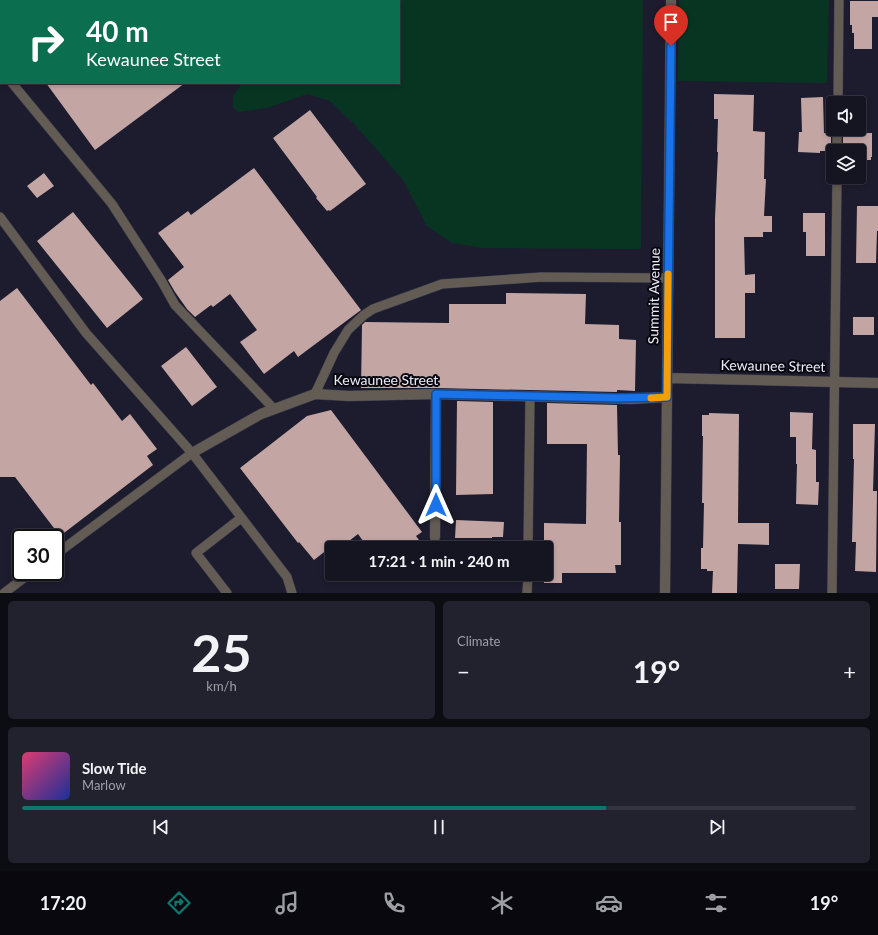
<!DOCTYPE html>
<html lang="en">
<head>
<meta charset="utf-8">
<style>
  :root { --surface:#151522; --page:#22222f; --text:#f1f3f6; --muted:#9d9fa5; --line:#343440; --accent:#0f766e }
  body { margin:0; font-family:Lato,sans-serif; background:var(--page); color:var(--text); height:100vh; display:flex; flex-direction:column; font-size:15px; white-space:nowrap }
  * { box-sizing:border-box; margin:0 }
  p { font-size:13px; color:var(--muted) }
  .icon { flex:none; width:22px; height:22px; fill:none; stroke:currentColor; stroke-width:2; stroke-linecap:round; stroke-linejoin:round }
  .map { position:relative; height:593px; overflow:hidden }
  .side { display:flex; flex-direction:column; gap:8px; padding:8px; background:#0c0c13; flex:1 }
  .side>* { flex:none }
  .top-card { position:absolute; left:0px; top:0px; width:400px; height:84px; box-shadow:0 2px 6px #0003,0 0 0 1px var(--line); background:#0b6e4f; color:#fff; overflow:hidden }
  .controls { position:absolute; left:826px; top:96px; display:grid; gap:8px }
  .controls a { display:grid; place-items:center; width:40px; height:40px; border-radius:4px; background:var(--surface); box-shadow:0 2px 6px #0003,0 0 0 1px var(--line); font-size:20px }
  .speed { position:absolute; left:12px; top:529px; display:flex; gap:8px; font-size:20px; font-weight:700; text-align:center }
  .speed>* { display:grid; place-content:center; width:52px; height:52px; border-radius:50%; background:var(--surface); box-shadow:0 2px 6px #0003,0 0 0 1px var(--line); line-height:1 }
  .speed .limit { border:2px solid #111; border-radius:6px; background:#fff; color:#111 }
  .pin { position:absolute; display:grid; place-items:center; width:34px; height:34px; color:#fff; margin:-41px -17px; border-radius:50% 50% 50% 0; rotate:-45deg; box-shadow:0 0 4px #0007 }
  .pin .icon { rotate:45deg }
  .me { position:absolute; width:44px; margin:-22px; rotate:0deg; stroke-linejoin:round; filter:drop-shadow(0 0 3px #0008) }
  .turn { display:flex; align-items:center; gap:14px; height:84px; padding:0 20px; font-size:18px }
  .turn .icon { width:52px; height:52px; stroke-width:2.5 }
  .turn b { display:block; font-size:28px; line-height:34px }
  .big { font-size:30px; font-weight:700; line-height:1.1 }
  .side .card { flex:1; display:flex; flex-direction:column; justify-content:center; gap:6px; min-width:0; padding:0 14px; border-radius:6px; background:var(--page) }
  .side .dial { align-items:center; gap:0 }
  .dial b { font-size:52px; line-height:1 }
  .song { display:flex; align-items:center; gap:12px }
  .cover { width:48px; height:48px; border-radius:6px; background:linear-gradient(135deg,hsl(340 70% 55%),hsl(230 70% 35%)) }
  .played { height:4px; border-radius:2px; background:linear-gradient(90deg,var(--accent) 70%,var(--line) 70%) }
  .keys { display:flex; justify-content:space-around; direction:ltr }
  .heat { display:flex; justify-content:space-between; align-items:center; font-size:22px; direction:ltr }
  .side .tiles { flex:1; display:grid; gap:8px; grid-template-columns:1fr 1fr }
  .card:last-child { grid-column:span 2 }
  .trip { position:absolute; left:325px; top:541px; width:228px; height:40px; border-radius:4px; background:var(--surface); box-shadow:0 2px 6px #0003,0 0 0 1px var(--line); font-weight:700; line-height:40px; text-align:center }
  .tabs { display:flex; height:64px; justify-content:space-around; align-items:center; background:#08080e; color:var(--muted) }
  .tabs .icon { width:28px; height:28px }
  .tabs .selected { color:var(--accent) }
  .tabs b { font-size:18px; color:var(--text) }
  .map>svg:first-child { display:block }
  .green { fill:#083522 }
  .building { fill:#c3a5a4 }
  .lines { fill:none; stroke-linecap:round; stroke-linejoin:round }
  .lane-casing { stroke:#39394a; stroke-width:10 }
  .street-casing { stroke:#39394a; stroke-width:11 }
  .lane { stroke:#635c54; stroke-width:9 }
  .street { stroke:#635c54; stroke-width:10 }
  .route-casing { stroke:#114b97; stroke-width:10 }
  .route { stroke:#1a73e8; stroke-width:7 }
  .slow { stroke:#f59e0b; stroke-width:7 }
  .labels { text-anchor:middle; stroke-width:4; stroke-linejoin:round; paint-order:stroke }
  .street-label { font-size:14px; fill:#ececf9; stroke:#08070f }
</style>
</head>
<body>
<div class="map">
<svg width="878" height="593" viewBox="0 0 878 593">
  <rect width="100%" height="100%" fill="#1c1c2e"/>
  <path class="green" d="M 321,0 L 643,0 L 641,249 L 483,248 L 452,243 L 427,226 L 403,180 L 356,126 L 330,101 L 307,94 L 267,108 L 238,112 L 233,107 L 233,96 L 242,83 L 399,83 L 399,1 L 320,1 Z
    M 679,0 L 829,0 L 827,83 L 678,81 Z"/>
  <path class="building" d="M 850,1 L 878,1 L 878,17 L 872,17 L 872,49 L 854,49 L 854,33 L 852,33 L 852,25 L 850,25 Z
    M 46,83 L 185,83 L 95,150 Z
    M 714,94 L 754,95 L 753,131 L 765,132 L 764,179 L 766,179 L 764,216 L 772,216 L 772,232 L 763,232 L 763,237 L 744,237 L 745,275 L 755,274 L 755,293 L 745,293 L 745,338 L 715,338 L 715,218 L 718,152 L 717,152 L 718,119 L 714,119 Z
    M 823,97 L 824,133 L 831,133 L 831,151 L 820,151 L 820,153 L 798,152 L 799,132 L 802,132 L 801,98 Z
    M 310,110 L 366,184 L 330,211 L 329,210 L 327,211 L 316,198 L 317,197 L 273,138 Z
    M 843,133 L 872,133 L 872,157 L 871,157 L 871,160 L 859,160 L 859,151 L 843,151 Z
    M 254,168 L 361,310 L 298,357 L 294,351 L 264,374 L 240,342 L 257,330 L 230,294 L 213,307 L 211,305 L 195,317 L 187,309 L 175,292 L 168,280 L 184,267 L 158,233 L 188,211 L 191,215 Z
    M 44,173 L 54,186 L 37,198 L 27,186 Z
    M 857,206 L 878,206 L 878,231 L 877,231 L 876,263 L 856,263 Z
    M 73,212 L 143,299 L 107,328 L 37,241 Z
    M 803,213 L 825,213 L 825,256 L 806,256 L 806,232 L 803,232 Z
    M 17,288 L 91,385 L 93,383 L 122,421 L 130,414 L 157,449 L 147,456 L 153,465 L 60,536 L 15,477 L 0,477 L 0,301 Z
    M 506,293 L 586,294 L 585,324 L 619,325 L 619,339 L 636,340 L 635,391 L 617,390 L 617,392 L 436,388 L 361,388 L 362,325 L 365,322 L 449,323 L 449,304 L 506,304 Z
    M 853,317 L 874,317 L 874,335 L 853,335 Z
    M 186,347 L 217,387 L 192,406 L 161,366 Z
    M 457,401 L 493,402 L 493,494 L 456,495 Z
    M 547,403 L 617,405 L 618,455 L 620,455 L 619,522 L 621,522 L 621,565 L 615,565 L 616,573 L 562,573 L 562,583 L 544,583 L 544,574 L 546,574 L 546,548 L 544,548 L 544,523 L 586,524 L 587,444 L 547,444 Z
    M 331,410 L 422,532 L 416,536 L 425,548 L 368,548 L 358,534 L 340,548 L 332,548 L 332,555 L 328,549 L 314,560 L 299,542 L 298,543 L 240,468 L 307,416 Z
    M 790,412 L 813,413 L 812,449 L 816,450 L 816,482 L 819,482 L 818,505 L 796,504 L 797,464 L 796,464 L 796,437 L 790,437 Z
    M 709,413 L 739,414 L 738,523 L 769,523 L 769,545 L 738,544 L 737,593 L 712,593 L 713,571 L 707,571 L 707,569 L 701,569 L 701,548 L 703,548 L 704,503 L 702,503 L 703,436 L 702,436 L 702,415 L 709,415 Z
    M 853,424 L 875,424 L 873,491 L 877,491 L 876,572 L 855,571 L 856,542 L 852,542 L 854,459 L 853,459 Z
    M 456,520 L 504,522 L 503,537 L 492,537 L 492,538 L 455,538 Z
    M 775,564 L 800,564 L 799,589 L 775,589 Z"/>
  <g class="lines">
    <defs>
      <path id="lane" d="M 24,0 L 25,1
        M 0,68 L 1,70
        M 12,83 L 112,204 L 161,280 L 175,305 L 274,409
        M 838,103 L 839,0
        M 837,151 L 837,129
        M 0,217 L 86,333 L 192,453 L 287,577 L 292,593
        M 315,394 L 334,353 L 348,330 L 364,315 L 373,309 L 442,284 L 542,277 L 668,278
        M 528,548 L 530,397
        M 55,555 L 192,453
        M 4,593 L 32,572
        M 227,593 L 196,553 L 241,518
        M 527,593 L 528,574
        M 832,593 L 837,177"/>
      <path id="street" d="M 667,378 L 878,383
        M 192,453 L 261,414 L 315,394 L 349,396 L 436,394 L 631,399 L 667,397
        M 435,537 L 436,394
        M 665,593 L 671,0"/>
    </defs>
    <use href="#lane" class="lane-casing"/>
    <use href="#street" class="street-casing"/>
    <use href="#lane" class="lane"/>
    <use href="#street" class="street"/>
  </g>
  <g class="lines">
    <defs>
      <path id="route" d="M 436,505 L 436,394 L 617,398 L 667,397 L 671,46"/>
    </defs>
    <use href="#route" class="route-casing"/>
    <use href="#route" class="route"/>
    <path class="slow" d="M 651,398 L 667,397 L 668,274"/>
  </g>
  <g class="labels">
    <g class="street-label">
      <text transform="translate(654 296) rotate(-89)" y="5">Summit Avenue</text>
      <text transform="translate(773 366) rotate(1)" y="5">Kewaunee Street</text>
      <text x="386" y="385">Kewaunee Street</text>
    </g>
  </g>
</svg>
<div class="controls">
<a><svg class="icon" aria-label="sound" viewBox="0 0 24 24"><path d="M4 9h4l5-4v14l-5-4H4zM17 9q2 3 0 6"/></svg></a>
<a><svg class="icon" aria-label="layers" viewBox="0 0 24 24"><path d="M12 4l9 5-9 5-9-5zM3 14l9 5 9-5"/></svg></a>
</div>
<div class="speed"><div class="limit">30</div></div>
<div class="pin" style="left:671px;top:46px;background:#d93025"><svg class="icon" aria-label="arrive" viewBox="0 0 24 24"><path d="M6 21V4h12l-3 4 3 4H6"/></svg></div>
<svg class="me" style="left:436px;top:505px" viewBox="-20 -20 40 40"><path d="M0-17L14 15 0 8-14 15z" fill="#1a73e8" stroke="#fff" stroke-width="4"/></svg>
<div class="trip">17:21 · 1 min · 240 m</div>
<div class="top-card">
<div class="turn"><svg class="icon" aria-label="right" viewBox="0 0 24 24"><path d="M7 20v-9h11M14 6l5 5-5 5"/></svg><div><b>40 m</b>Kewaunee Street</div></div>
</div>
</div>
<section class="side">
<div class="tiles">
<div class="card dial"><b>25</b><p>km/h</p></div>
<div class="card"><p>Climate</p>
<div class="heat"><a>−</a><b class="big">19°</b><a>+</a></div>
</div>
<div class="card">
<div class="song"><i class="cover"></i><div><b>Slow Tide</b><p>Marlow</p></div></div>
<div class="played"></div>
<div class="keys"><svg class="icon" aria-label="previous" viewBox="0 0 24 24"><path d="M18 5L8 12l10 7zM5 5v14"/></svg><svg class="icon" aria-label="pause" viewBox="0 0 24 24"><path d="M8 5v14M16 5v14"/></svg><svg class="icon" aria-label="next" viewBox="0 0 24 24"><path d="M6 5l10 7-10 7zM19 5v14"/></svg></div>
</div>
</div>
</section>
<nav class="tabs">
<b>17:20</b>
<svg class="icon selected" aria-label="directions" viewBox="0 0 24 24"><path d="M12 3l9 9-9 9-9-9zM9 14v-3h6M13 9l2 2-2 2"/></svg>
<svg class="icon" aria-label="music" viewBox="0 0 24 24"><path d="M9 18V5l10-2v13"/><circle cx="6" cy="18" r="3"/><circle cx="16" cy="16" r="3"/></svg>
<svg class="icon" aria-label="phone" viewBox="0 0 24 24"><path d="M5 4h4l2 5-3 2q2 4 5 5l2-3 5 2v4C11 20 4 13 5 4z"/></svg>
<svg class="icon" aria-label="climate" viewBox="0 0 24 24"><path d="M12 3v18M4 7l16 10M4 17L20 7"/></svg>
<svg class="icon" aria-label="car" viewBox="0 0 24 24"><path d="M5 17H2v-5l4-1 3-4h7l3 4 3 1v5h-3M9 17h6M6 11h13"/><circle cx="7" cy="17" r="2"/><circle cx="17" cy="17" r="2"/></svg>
<svg class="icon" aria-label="filters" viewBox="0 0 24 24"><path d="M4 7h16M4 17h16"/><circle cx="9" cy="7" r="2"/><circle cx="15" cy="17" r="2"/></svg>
<b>19°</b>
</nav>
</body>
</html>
